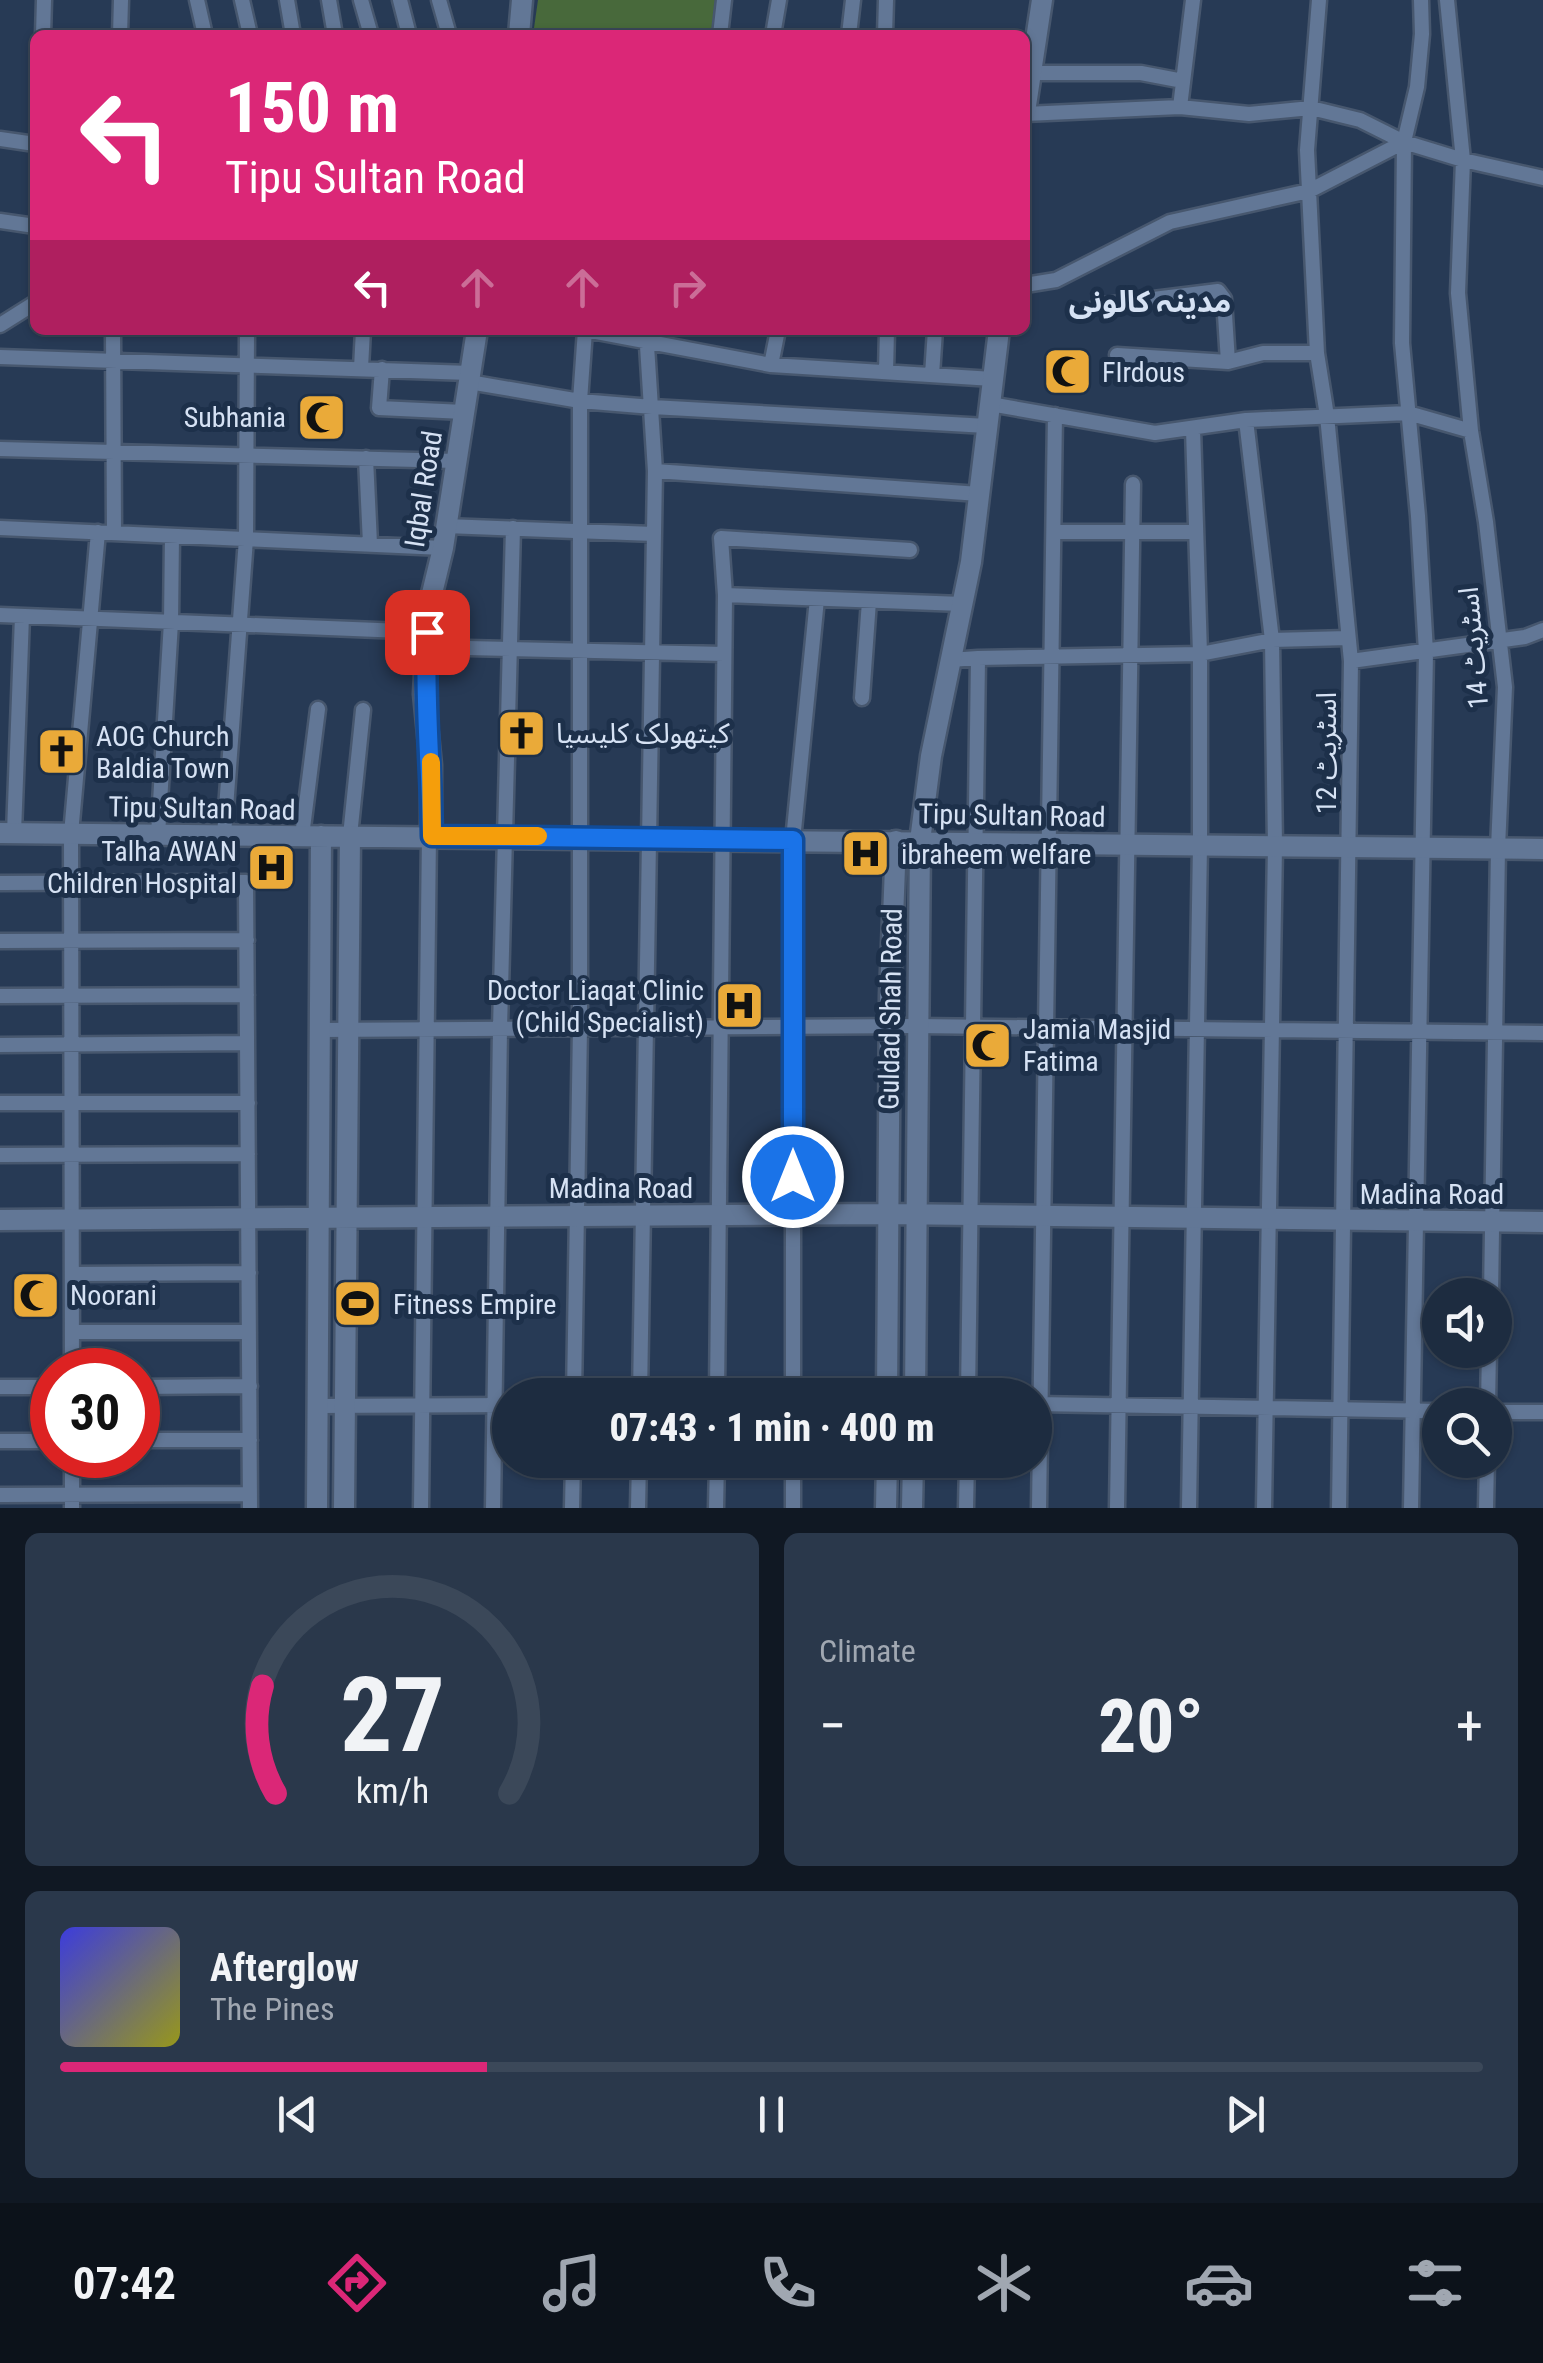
<!DOCTYPE html>
<html lang="en">
<head>
<meta charset="utf-8">
<style>
  :root { --surface:#1d2c40; --page:#2a384b; --text:#f1f3f6; --muted:#a0a7b1; --line:#3b4859; --accent:#db2777 }
  body { margin:0; font-family:"Roboto Condensed","Noto Sans Arabic",sans-serif; background:var(--page); color:var(--text); height:100vh; display:flex; flex-direction:column; font-size:38px; white-space:nowrap }
  * { box-sizing:border-box; margin:0 }
  p { font-size:32px; color:var(--muted) }
  .icon { flex:none; width:55px; height:55px; fill:none; stroke:currentColor; stroke-width:2; stroke-linecap:round; stroke-linejoin:round }
  .map { position:relative; height:1508px; overflow:hidden }
  .side { display:flex; flex-direction:column; gap:25px; padding:25px; background:#101823; flex:1 }
  .side>* { flex:none }
  .hud { position:absolute; left:30px; top:30px; width:1000px; height:305px; border-radius:15px; box-shadow:0 2px 8px #0004,0 0 0 2px var(--line); background:#db2777; color:#fff; overflow:hidden }
  .buttons { position:absolute; left:1422px; top:1278px; display:grid; gap:20px }
  .buttons a { display:grid; place-items:center; width:90px; height:90px; border-radius:50%; background:var(--surface); box-shadow:0 2px 8px #0004,0 0 0 2px var(--line); font-size:50px }
  .speed { position:absolute; left:30px; top:1348px; display:flex; gap:20px; font-size:50px; font-weight:700; text-align:center }
  .speed>* { display:grid; place-content:center; width:130px; height:130px; border-radius:50%; background:var(--surface); box-shadow:0 2px 8px #0004,0 0 0 2px var(--line); line-height:1 }
  .speed .limit { border:15px solid #d22; background:#fff; color:#111 }
  .pin { position:absolute; display:grid; place-items:center; width:85px; height:85px; color:#fff; margin:-42px; border-radius:20px; box-shadow:0 5px 15px #0006 }
  .me { position:absolute; width:110px; margin:-55px; rotate:0deg; stroke-linejoin:round; filter:drop-shadow(0 0 8px #0008) }
  .turn { display:flex; align-items:center; gap:35px; height:210px; padding:0 30px; font-size:45px }
  .turn .icon { width:130px; height:130px; stroke-width:2.5 }
  .turn b { display:block; font-size:70px; line-height:85px }
  .lanes { display:flex; align-items:center; height:95px; padding:0 30px; background:#0003; justify-content:center; gap:50px; direction:ltr }
  .lanes .off { opacity:.35 }
  .big { font-size:75px; font-weight:800; line-height:1.1 }
  .side .card { flex:1; display:flex; flex-direction:column; justify-content:center; gap:15px; min-width:0; padding:0 35px; border-radius:15px; background:var(--page) }
  .side .dial { align-items:center; gap:0 }
  .dial svg { height:260px; overflow:visible; fill:none; stroke:var(--line); stroke-width:7; stroke-linecap:round; text-anchor:middle }
  .dial text { fill:var(--text); stroke:none }
  .song { display:flex; align-items:center; gap:30px }
  .cover { width:120px; height:120px; border-radius:15px; background:linear-gradient(135deg,hsl(240 70% 55%),hsl(60 70% 35%)) }
  .played { height:10px; border-radius:5px; background:linear-gradient(90deg,var(--accent) 30%,var(--line) 30%) }
  .keys { display:flex; justify-content:space-around; direction:ltr }
  .heat { display:flex; justify-content:space-between; align-items:center; font-size:55px; direction:ltr }
  .side .tiles { flex:1; display:grid; gap:25px; grid-template-columns:1fr 1fr }
  .card:last-child { grid-column:span 2 }
  .trip { position:absolute; left:492px; top:1378px; width:560px; height:100px; border-radius:50px; background:var(--surface); box-shadow:0 2px 8px #0004,0 0 0 2px var(--line); font-weight:800; line-height:100px; text-align:center }
  .tabs { display:flex; height:160px; justify-content:space-around; align-items:center; background:#0c121a; color:var(--muted) }
  .tabs .icon { width:70px; height:70px }
  .tabs .selected { color:var(--accent) }
  .tabs b { font-size:45px; color:var(--text) }
  .map>svg:first-child { display:block }
  .green { fill:#48693b }
  .lines { fill:none; stroke-linecap:round; stroke-linejoin:round }
  .street-casing { stroke:#47576e; stroke-width:19 }
  .secondary-casing { stroke:#47576e; stroke-width:25 }
  .street { stroke:#627796; stroke-width:14 }
  .secondary { stroke:#627796; stroke-width:20 }
  .route-casing { stroke:#114b97; stroke-width:25 }
  .route { stroke:#1a73e8; stroke-width:18 }
  .slow { stroke:#f59e0b; stroke-width:18 }
  .labels { text-anchor:middle; stroke-width:10; stroke-linejoin:round; paint-order:stroke }
  .poi-label { font-size:28px; fill:#d6e2f4; stroke:#1d304a; text-anchor:start }
  .street-label { font-size:28px; fill:#d6e2f4; stroke:#1d304a }
  .neighbourhood-label { font-size:30px; font-weight:bold; fill:#d6e2f4; stroke:#1d304a }
</style>
</head>
<body>
<div class="map">
<svg width="1543" height="1508" viewBox="0 0 1543 1508">
  <rect width="100%" height="100%" fill="#273a55"/>
  <path class="green" d="M 538,0 L 724,0 L 720,35 L 533,35 Z"/>
  <g class="lines">
    <defs>
      <path id="street" d="M 197,0 L 205,35
        M 242,0 L 250,35
        M 287,0 L 293,35
        M 329,0 L 335,35
        M 361,0 L 371,35
        M 400,0 L 409,35
        M 439,0 L 449,35
        M 1319,0 L 1307,150 L 1317,353 L 1327,416 L 1351,661 L 1339,1508
        M 1447,0 L 1463,160 L 1458,293 L 1471,431 L 1486,522 L 1505,687 L 1498,848 L 1491,1295
        M 43,35 L 44,0
        M 120,35 L 121,0
        M 720,35 L 724,0
        M 773,35 L 779,0
        M 849,35 L 853,0
        M 885,35 L 886,0
        M 1025,73 L 1141,73 L 1183,81
        M 1180,107 L 1193,0
        M 1025,114 L 1180,107 L 1249,114 L 1311,108 L 1360,120 L 1404,142 L 1463,160 L 1543,178
        M 0,139 L 35,144
        M 0,221 L 35,226
        M 1025,285 L 1056,280 L 1170,222 L 1309,191 L 1404,142
        M 1097,306 L 1218,291 L 1224,299 L 1228,362
        M 0,325 L 35,303
        M 113,330 L 114,533
        M 586,330 L 771,365 L 993,379
        M 1117,355 L 1228,362 L 1263,353 L 1317,353
        M 0,357 L 470,373
        M 771,365 L 778,330
        M 361,368 L 363,330
        M 382,369 L 379,408 L 464,412
        M 886,372 L 887,330
        M 932,375 L 935,330
        M 469,382 L 580,401 L 652,407 L 987,426
        M 990,404 L 1155,433 L 1246,420 L 1408,413 L 1471,431
        M 1246,420 L 1272,640 L 1275,846 L 1264,1508
        M 0,449 L 456,461
        M 366,458 L 370,544
        M 655,471 L 979,494
        M 446,526 L 654,534
        M 0,528 L 443,548
        M 1054,532 L 1195,532
        M 725,595 L 962,604
        M 0,615 L 427,632
        M 426,647 L 724,654
        M 978,658 L 1200,654 L 1272,640 L 1348,638
        M 950,660 L 978,658 L 968,1395
        M 1351,661 L 1525,637 L 1543,630
        M 862,698 L 869,601
        M 14,833 L 22,616
        M 158,835 L 171,622 L 172,536
        M 224,835 L 246,539 L 247,330
        M 302,836 L 318,709
        M 350,836 L 363,710
        M 0,883 L 246,882 L 250,1508
        M 0,941 L 247,940
        M 0,996 L 247,995
        M 320,1030 L 916,1026 L 1543,1033
        M 0,1045 L 247,1043
        M 0,1103 L 248,1103
        M 0,1155 L 248,1154
        M 72,1274 L 249,1273
        M 72,1332 L 249,1332
        M 72,1370 L 71,834 L 98,532
        M 0,1387 L 52,1387
        M 138,1387 L 250,1386
        M 574,1395 L 580,1027 L 580,401 L 585,330
        M 640,1395 L 655,471 L 646,330
        M 717,1395 L 725,595 L 721,538 L 910,550
        M 793,1395 L 793,840 L 817,599
        M 1036,1404 L 1440,1411
        M 1488,1405 L 1489,1350
        M 317,1406 L 510,1405
        M 1495,1412 L 1543,1412
        M 138,1440 L 250,1440
        M 0,1441 L 52,1441
        M 793,1460 L 793,1508
        M 0,1495 L 250,1494
        M 72,1508 L 72,1455
        M 421,1508 L 429,835
        M 493,1508 L 500,1028 L 513,528
        M 572,1508 L 573,1460
        M 638,1508 L 639,1460
        M 716,1508 L 717,1460
        M 966,1508 L 967,1460
        M 1039,1508 L 1055,415
        M 1117,1508 L 1133,484
        M 1189,1508 L 1200,845 L 1200,654 L 1193,429
        M 1411,1508 L 1426,652 L 1418,516 L 1402,343 L 1404,142 L 1417,87 L 1422,34 L 1421,0
        M 1486,1508 L 1487,1460"/>
      <path id="secondary" d="M 519,35 L 522,0
        M 1025,112 L 1042,0
        M 0,833 L 1543,849
        M 431,835 L 431,765 L 424,694 L 428,610 L 443,548 L 477,330
        M 0,1220 L 887,1214 L 1543,1222
        M 887,1395 L 890,995 L 896,841
        M 915,1395 L 920,841 L 931,756 L 971,562 L 999,330
        M 317,1508 L 321,836
        M 344,1508 L 350,836
        M 886,1508 L 887,1460
        M 912,1508 L 913,1460"/>
    </defs>
    <use href="#street" class="street-casing"/>
    <use href="#secondary" class="secondary-casing"/>
    <use href="#street" class="street"/>
    <use href="#secondary" class="secondary"/>
  </g>
  <g class="lines">
    <defs>
      <path id="route" d="M 427,632 C 424,700 431,767 432,836 L 793,840 L 793,1177"/>
    </defs>
    <use href="#route" class="route-casing"/>
    <use href="#route" class="route"/>
    <path class="slow" d="M 431,762 L 432,836 L 538,836"/>
  </g>
  <defs>
    <symbol id="mosque-square" viewBox="-11 -11 22 22"><rect x="-9" y="-9" width="18" height="18" rx="4" fill="#eaaa39" stroke="#1d304a"/><path d="M3.5-4.9A6 6 0 1 0 3.5 4.9A5 5 0 1 1 3.5-4.9Z" fill="#111"/></symbol>
    <symbol id="church-square" viewBox="-11 -11 22 22"><rect x="-9" y="-9" width="18" height="18" rx="4" fill="#eaaa39" stroke="#1d304a"/><path d="M-1.2-6h2.4v3.5h3.3v2.4h-3.3V6h-2.4V-.1h-3.3v-2.4h3.3Z" fill="#111"/></symbol>
    <symbol id="hospital-square" viewBox="-11 -11 22 22"><rect x="-9" y="-9" width="18" height="18" rx="4" fill="#eaaa39" stroke="#1d304a"/><path d="M-5-5h3v3.5h4V-5h3V5h-3V1.5h-4V5h-3Z" fill="#111"/></symbol>
    <symbol id="stadium-square" viewBox="-11 -11 22 22"><rect x="-9" y="-9" width="18" height="18" rx="4" fill="#eaaa39" stroke="#1d304a"/><path d="M0-5a6.5 5 0 1 0 0 10a6.5 5 0 1 0 0-10ZM-3.5-1.8h7v3.6h-7Z" fill="#111"/></symbol>
  </defs>
  <g fill-rule="evenodd">
    <use href="#mosque-square" x="1040" y="344" width="55" height="55"/>
    <use href="#mosque-square" x="294" y="390" width="55" height="55"/>
    <use href="#church-square" x="494" y="706" width="55" height="55"/>
    <use href="#church-square" x="34" y="724" width="55" height="55"/>
    <use href="#hospital-square" x="838" y="826" width="55" height="55"/>
    <use href="#hospital-square" x="244" y="840" width="55" height="55"/>
    <use href="#hospital-square" x="712" y="978" width="55" height="55"/>
    <use href="#mosque-square" x="960" y="1018" width="55" height="55"/>
    <use href="#mosque-square" x="8" y="1268" width="55" height="55"/>
    <use href="#stadium-square" x="330" y="1276" width="55" height="55"/>
  </g>
  <g class="labels">
    <g class="poi-label">
      <text x="1102" y="382">FIrdous</text>
      <text x="286" y="427" text-anchor="end">Subhania</text>
      <text x="556" y="743">کیتھولک کلیسیا</text>
      <text x="96" y="746">AOG Church<tspan x="96" dy="32">Baldia Town</tspan></text>
      <text x="237" y="861" text-anchor="end">Talha AWAN<tspan x="237" dy="32">Children Hospital</tspan></text>
      <text x="901" y="864">ibraheem welfare</text>
      <text x="704" y="1000" text-anchor="end">Doctor Liaqat Clinic<tspan x="704" dy="32">(Child Specialist)</tspan></text>
      <text x="1023" y="1039">Jamia Masjid<tspan x="1023" dy="32">Fatima</tspan></text>
      <text x="70" y="1305">Noorani</text>
      <text x="393" y="1314">Fitness Empire</text>
    </g>
    <g class="street-label">
      <text transform="translate(423 489) rotate(-81)" y="10">Iqbal Road</text>
      <text transform="translate(1473 648) rotate(-95)" y="10">اسٹریٹ 14</text>
      <text transform="translate(1326 753) rotate(-90)" y="10">اسٹریٹ 12</text>
      <text transform="translate(202 808) rotate(1)" y="10">Tipu Sultan Road</text>
      <text transform="translate(1012 815) rotate(1)" y="10">Tipu Sultan Road</text>
      <text transform="translate(890 1009) rotate(-89)" y="10">Guldad Shah Road</text>
      <text x="621" y="1198">Madina Road</text>
      <text x="1432" y="1204">Madina Road</text>
    </g>
    <g class="neighbourhood-label">
      <text x="1150" y="312">مدینہ کالونی</text>
    </g>
  </g>
</svg>
<div class="buttons">
<a><svg class="icon" aria-label="sound" viewBox="0 0 24 24"><path d="M4 9h4l5-4v14l-5-4H4zM17 9q2 3 0 6"/></svg></a>
<a><svg class="icon" aria-label="search" viewBox="0 0 24 24"><circle cx="10" cy="10" r="6"/><path d="M15 15l6 6"/></svg></a>
</div>
<div class="speed"><div class="limit">30</div></div>
<div class="pin" style="left:427px;top:632px;background:#d93025"><svg class="icon" aria-label="arrive" viewBox="0 0 24 24"><path d="M6 21V4h12l-3 4 3 4H6"/></svg></div>
<svg class="me" style="left:793px;top:1177px" viewBox="-20 -20 40 40"><circle r="17" fill="#1a73e8" stroke="#fff" stroke-width="3"/><path d="M0-11L8 9 0 5-8 9z" fill="#fff"/></svg>
<div class="trip">07:43 · 1 min · 400 m</div>
<div class="hud">
<div class="turn"><svg class="icon" aria-label="left" viewBox="0 0 24 24"><path d="M17 20v-9H6M10 6l-5 5 5 5"/></svg><div><b>150 m</b>Tipu Sultan Road</div></div>
<div class="lanes"><svg class="icon" aria-label="left" viewBox="0 0 24 24"><path d="M17 20v-9H6M10 6l-5 5 5 5"/></svg><svg class="icon off" aria-label="ahead" viewBox="0 0 24 24"><path d="M12 20V5M6 11l6-6 6 6"/></svg><svg class="icon off" aria-label="ahead" viewBox="0 0 24 24"><path d="M12 20V5M6 11l6-6 6 6"/></svg><svg class="icon off" aria-label="right" viewBox="0 0 24 24"><path d="M7 20v-9h11M14 6l5 5-5 5"/></svg></div>
</div>
</div>
<section class="side">
<div class="tiles">
<div class="card dial"><svg viewBox="0 0 100 80">
<path d="M14 69A42 42 0 1 1 86 69"/>
<path d="M14 69A42 42 0 0 1 10 36" stroke="#db2777"/>
<text x="50" y="56" font-size="32" font-weight="700">27</text>
<text x="50" y="72" font-size="11">km/h</text>
</svg></div>
<div class="card"><p>Climate</p>
<div class="heat"><a>−</a><b class="big">20°</b><a>+</a></div>
</div>
<div class="card">
<div class="song"><i class="cover"></i><div><b>Afterglow</b><p>The Pines</p></div></div>
<div class="played"></div>
<div class="keys"><svg class="icon" aria-label="previous" viewBox="0 0 24 24"><path d="M18 5L8 12l10 7zM5 5v14"/></svg><svg class="icon" aria-label="pause" viewBox="0 0 24 24"><path d="M8 5v14M16 5v14"/></svg><svg class="icon" aria-label="next" viewBox="0 0 24 24"><path d="M6 5l10 7-10 7zM19 5v14"/></svg></div>
</div>
</div>
</section>
<nav class="tabs">
<b>07:42</b>
<svg class="icon selected" aria-label="directions" viewBox="0 0 24 24"><path d="M12 3l9 9-9 9-9-9zM9 14v-3h6M13 9l2 2-2 2"/></svg>
<svg class="icon" aria-label="music" viewBox="0 0 24 24"><path d="M9 18V5l10-2v13"/><circle cx="6" cy="18" r="3"/><circle cx="16" cy="16" r="3"/></svg>
<svg class="icon" aria-label="phone" viewBox="0 0 24 24"><path d="M5 4h4l2 5-3 2q2 4 5 5l2-3 5 2v4C11 20 4 13 5 4z"/></svg>
<svg class="icon" aria-label="climate" viewBox="0 0 24 24"><path d="M12 3v18M4 7l16 10M4 17L20 7"/></svg>
<svg class="icon" aria-label="car" viewBox="0 0 24 24"><path d="M5 17H2v-5l4-1 3-4h7l3 4 3 1v5h-3M9 17h6M6 11h13"/><circle cx="7" cy="17" r="2"/><circle cx="17" cy="17" r="2"/></svg>
<svg class="icon" aria-label="filters" viewBox="0 0 24 24"><path d="M4 7h16M4 17h16"/><circle cx="9" cy="7" r="2"/><circle cx="15" cy="17" r="2"/></svg>
</nav>
</body>
</html>
